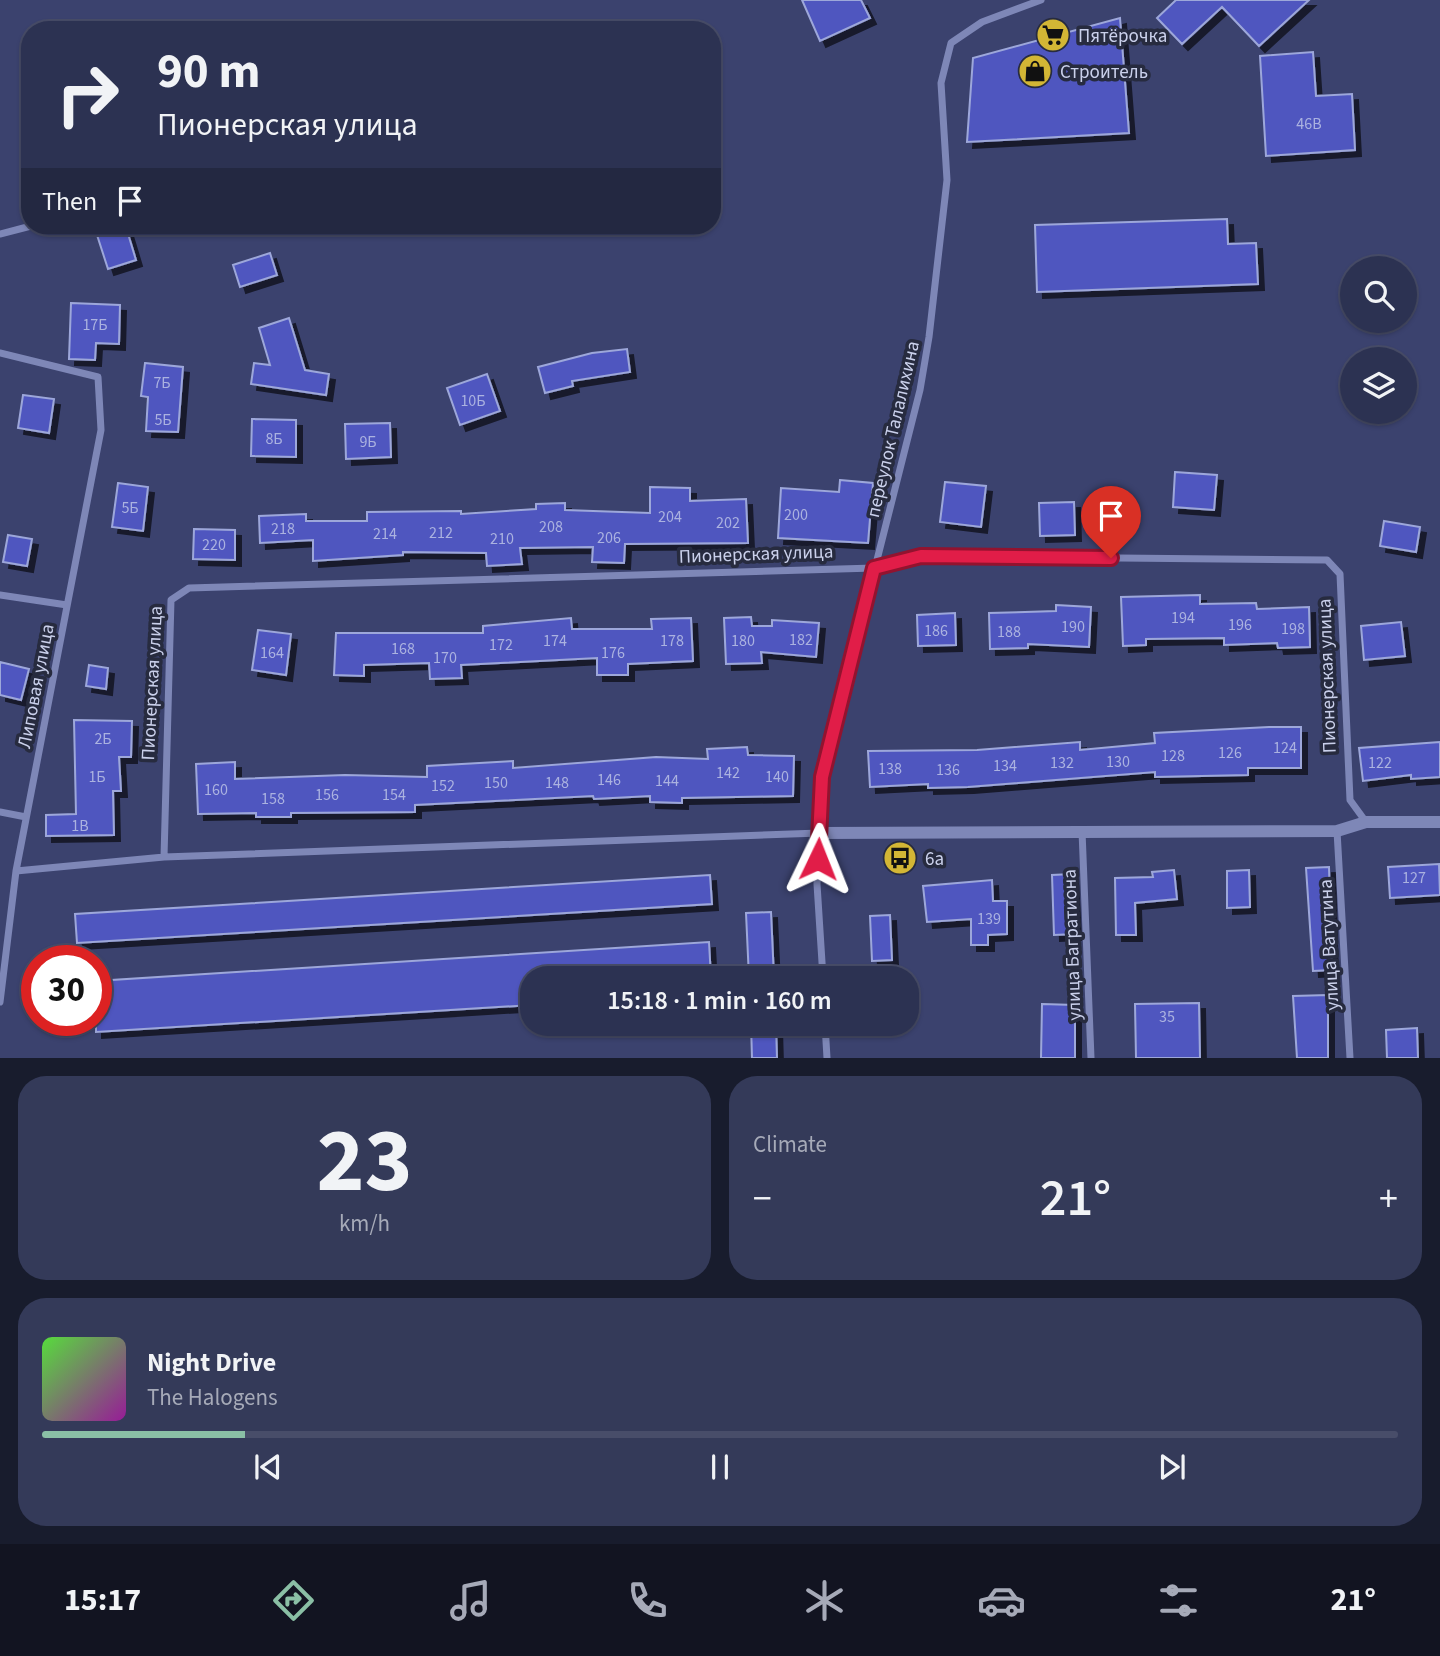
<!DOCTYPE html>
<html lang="en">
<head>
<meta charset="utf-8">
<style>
  :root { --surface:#2c3252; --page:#343a59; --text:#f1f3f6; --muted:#a6aab8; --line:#484d69; --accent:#8abfa5 }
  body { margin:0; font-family:"Source Sans 3",sans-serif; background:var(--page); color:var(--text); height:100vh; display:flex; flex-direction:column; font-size:26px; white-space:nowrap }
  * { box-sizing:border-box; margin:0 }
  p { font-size:23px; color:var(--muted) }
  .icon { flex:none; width:38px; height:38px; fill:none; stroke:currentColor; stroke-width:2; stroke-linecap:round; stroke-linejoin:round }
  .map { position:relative; height:1058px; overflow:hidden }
  .drawer { display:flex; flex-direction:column; gap:18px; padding:18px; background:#181c2d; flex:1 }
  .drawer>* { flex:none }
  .hud { position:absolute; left:21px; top:21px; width:700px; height:214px; border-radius:28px; box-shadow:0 2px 5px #0004,0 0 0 2px var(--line); background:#2c3252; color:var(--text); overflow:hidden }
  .fabs { position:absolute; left:1340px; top:256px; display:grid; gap:14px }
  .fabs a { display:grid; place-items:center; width:77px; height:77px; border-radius:50%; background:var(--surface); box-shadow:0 2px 5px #0004,0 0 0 2px var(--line); font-size:35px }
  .speed { position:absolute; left:21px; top:945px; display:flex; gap:14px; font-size:35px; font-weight:700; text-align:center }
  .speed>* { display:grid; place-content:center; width:91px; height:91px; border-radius:50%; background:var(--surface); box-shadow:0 2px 5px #0004,0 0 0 2px var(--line); line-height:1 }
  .speed .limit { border:10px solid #d22; background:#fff; color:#111 }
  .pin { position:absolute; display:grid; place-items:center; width:60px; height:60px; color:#fff; margin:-72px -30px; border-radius:50% 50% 50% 0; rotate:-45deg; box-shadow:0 0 7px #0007 }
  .pin .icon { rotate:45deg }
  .me { position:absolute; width:77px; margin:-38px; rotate:2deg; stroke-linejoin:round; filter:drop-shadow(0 0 5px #0008) }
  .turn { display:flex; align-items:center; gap:24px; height:147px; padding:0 21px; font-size:32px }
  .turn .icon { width:91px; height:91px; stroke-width:2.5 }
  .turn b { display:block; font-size:49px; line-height:60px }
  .then { display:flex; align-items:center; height:66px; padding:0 21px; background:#0003; gap:14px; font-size:26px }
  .big { font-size:52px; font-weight:600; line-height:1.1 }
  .drawer .tile { flex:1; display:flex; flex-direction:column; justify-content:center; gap:10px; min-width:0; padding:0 24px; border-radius:28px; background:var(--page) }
  .drawer .dial { align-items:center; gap:0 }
  .dial b { font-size:91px; line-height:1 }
  .song { display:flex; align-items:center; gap:21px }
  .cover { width:84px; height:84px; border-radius:10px; background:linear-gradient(135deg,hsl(110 70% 55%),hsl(300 70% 35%)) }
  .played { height:7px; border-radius:4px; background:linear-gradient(90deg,var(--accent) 15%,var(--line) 15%) }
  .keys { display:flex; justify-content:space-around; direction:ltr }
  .heat { display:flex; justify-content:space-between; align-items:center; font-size:38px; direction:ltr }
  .drawer .tiles { flex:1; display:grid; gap:18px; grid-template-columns:1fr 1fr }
  .tile:last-child { grid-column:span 2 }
  .trip { position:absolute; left:520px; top:966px; width:399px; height:70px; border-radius:28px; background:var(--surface); box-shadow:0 2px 5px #0004,0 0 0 2px var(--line); font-weight:600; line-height:70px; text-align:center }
  .tabs { display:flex; height:112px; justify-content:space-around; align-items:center; background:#121421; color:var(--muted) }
  .tabs .icon { width:49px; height:49px }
  .tabs .active { color:var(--accent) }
  .tabs b { font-size:32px; color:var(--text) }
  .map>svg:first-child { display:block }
  .building { fill:#4f57bf; stroke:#9da7da; stroke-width:2; filter:url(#shadow) }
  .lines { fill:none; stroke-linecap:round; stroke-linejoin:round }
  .minor { stroke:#7e87b7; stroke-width:7 }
  .tertiary { stroke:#7e87b7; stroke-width:12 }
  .route-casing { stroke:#92132f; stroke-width:18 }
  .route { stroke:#e11d48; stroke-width:12 }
  .labels { text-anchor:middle; stroke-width:7; stroke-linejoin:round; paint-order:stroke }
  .number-label { font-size:16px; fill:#abb2e0 }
  .poi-label { font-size:19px; fill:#cad0eb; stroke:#272b3f; text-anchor:start }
  .street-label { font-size:19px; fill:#cad0eb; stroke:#272b3f }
</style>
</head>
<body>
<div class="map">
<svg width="1440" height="1058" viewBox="0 0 1440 1058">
  <defs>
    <filter id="shadow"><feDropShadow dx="6" dy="6" stdDeviation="0" flood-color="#0009"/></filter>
  </defs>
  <rect width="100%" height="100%" fill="#3b426e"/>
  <path class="building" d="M 802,0 L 861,0 L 870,18 L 820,41 Z
    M 1176,0 L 1309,0 L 1259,46 L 1222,7 L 1182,44 L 1157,18 Z
    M 1120,18 L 1129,133 L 967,142 L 973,58 Z
    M 1313,52 L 1316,96 L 1352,94 L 1355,150 L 1266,156 L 1260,56 Z
    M 1227,219 L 1228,244 L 1256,243 L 1258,284 L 1037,292 L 1035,225 Z
    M 126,227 L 136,260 L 108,269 L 97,235 Z
    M 270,253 L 277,275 L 240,287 L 233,265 Z
    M 71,303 L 120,305 L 119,344 L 96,343 L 95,360 L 69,359 Z
    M 289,318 L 305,370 L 329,374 L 326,395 L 251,384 L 254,363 L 270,365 L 259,328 Z
    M 627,349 L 630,372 L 572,381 L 573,386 L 545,393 L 538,367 L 592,353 Z
    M 145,363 L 183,367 L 178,432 L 146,431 L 148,397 L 141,396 Z
    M 487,374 L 500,411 L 460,425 L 447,388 Z
    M 23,395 L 54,399 L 49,433 L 18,428 Z
    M 252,419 L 296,420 L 296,457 L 251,456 Z
    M 390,423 L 391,457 L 346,459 L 345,424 Z
    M 1175,472 L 1217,475 L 1214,510 L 1173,507 Z
    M 840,480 L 873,483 L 868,543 L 778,538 L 781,488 L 839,492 Z
    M 945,482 L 986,486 L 981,527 L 940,522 Z
    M 118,483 L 148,487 L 143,531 L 112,527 Z
    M 650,487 L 690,488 L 690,501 L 746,499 L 748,543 L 625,544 L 624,563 L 592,562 L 593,547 L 520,548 L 522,564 L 487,566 L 486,553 L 403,552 L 403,555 L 313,561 L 313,540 L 260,543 L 259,516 L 306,514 L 306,521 L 367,521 L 367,512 L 461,511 L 461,514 L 536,509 L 536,504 L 565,503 L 565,510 L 650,513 Z
    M 1074,502 L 1075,535 L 1040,536 L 1039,503 Z
    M 1384,521 L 1420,527 L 1416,552 L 1380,546 Z
    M 194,529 L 235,530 L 235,560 L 193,559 Z
    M 8,535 L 32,539 L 27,566 L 3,562 Z
    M 1200,595 L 1200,604 L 1256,603 L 1257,609 L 1309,607 L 1310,647 L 1278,648 L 1277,643 L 1224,645 L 1224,638 L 1146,639 L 1146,645 L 1123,646 L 1121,597 Z
    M 1056,605 L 1091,607 L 1089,647 L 1028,644 L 1028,648 L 990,649 L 989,613 L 1056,611 Z
    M 955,613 L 956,645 L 918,646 L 917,615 Z
    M 751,617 L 752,626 L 772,626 L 772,620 L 819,623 L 816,657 L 761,652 L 762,663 L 726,664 L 724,618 Z
    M 571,618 L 572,629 L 652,629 L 651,619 L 691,618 L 693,661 L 628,664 L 628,675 L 597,675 L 597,658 L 461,665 L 462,678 L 430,679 L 429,663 L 364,665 L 364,676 L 334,675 L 336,633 L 483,633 L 483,626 Z
    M 1401,622 L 1405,656 L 1364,660 L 1361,626 Z
    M 258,630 L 291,634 L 286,675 L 252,670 Z
    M 0,662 L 29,669 L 21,700 L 0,695 Z
    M 89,665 L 108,668 L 106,689 L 86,686 Z
    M 74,720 L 132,721 L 131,757 L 119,757 L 121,791 L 113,791 L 114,835 L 46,836 L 46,815 L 76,814 Z
    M 1269,727 L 1301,727 L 1301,768 L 1248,768 L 1248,775 L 1155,777 L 1155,772 L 968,787 L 928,788 L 928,784 L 870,787 L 868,751 L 977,750 L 1080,742 L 1080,750 L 1155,743 L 1154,733 Z
    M 1440,742 L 1440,777 L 1411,779 L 1411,775 L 1363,781 L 1359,748 Z
    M 747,747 L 748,755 L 794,756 L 793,796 L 682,798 L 682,803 L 650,802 L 650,796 L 594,799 L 593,796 L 415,805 L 415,812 L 291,813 L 291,817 L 256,817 L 256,813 L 198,814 L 196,764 L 235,762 L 235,779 L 345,775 L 427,777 L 427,766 L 513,761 L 513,768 L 656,757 L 708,759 L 707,749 Z
    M 1439,864 L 1440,895 L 1390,898 L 1388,867 Z
    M 1329,867 L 1332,970 L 1313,971 L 1306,868 Z
    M 1174,870 L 1177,899 L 1135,903 L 1136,935 L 1116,935 L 1115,878 L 1153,877 L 1152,872 Z
    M 1249,870 L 1250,907 L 1227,908 L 1227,871 Z
    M 1072,874 L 1075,934 L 1054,935 L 1052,875 Z
    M 710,875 L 712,904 L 77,943 L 75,914 Z
    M 992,880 L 993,901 L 1007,901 L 1007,934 L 988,935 L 988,945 L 971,945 L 971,919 L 927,922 L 923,886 Z
    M 771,912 L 774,978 L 749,978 L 746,913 Z
    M 890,915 L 892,960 L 872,961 L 870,916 Z
    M 709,942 L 711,978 L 532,978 L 532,1005 L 96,1032 L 96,981 Z
    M 1328,995 L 1328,1058 L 1297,1058 L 1293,996 Z
    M 1199,1003 L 1200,1058 L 1136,1058 L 1135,1004 Z
    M 1042,1004 L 1075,1005 L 1075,1058 L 1041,1058 Z
    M 751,1024 L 776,1024 L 777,1058 L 752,1058 Z
    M 1417,1028 L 1418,1058 L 1387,1058 L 1386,1030 Z"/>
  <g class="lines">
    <path class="minor" d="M 0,234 L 31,226
      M 0,353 L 98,377 L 101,430 L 16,871 L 0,1002
      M 0,595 L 67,605
      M 0,812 L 26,817
      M 1082,831 L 1091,1058
      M 1337,831 L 1350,1058
      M 164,857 L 171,600 L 189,588 L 874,568 L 921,556 L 1327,560 L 1340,574 L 1350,800 L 1366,822
      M 16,871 L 164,857 L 820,833
      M 823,978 L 817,884 L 822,777 L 920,390 L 929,337 L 947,180 L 941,83 L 951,43 L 982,22 L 1041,0
      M 825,1024 L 827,1058"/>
    <path class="tertiary" d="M 820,833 L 1337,831 L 1366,822 L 1440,822"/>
  </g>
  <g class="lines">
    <defs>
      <path id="route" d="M 818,859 L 822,777 L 874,568 L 921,556 L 1111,558"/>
    </defs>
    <use href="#route" class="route-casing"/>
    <use href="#route" class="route"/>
  </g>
  <defs>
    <symbol id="supermarket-disc" viewBox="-11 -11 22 22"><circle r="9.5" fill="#d3b635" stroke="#272b3f"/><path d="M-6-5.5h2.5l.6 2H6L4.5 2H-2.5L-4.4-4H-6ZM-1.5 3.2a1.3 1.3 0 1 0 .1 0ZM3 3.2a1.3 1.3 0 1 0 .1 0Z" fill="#111"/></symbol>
    <symbol id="shop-disc" viewBox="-11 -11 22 22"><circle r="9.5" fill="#d3b635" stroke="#272b3f"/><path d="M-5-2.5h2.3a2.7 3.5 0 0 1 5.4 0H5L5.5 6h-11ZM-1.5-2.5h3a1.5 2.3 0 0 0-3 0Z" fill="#111"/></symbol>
    <symbol id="bus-disc" viewBox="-11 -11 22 22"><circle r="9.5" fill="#d3b635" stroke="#272b3f"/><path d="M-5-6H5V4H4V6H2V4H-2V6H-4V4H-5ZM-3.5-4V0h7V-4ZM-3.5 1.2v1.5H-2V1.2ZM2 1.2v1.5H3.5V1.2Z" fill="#111"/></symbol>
  </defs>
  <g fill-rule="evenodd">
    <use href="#supermarket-disc" x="1034" y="16" width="38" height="38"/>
    <use href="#shop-disc" x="1016" y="52" width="38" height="38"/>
    <use href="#bus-disc" x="881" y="839" width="38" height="38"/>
  </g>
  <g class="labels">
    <g class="number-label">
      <text x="1309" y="129">46В</text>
      <text x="95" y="330">17Б</text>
      <text x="162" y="388">7Б</text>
      <text x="473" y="406">10Б</text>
      <text x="163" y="425">5Б</text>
      <text x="274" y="444">8Б</text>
      <text x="368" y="447">9Б</text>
      <text x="130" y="513">5Б</text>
      <text x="796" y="520">200</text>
      <text x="670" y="522">204</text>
      <text x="728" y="528">202</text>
      <text x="551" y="532">208</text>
      <text x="283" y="534">218</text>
      <text x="441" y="538">212</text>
      <text x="385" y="539">214</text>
      <text x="609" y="543">206</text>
      <text x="502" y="544">210</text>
      <text x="214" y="550">220</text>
      <text x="1183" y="623">194</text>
      <text x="1240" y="630">196</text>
      <text x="1073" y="632">190</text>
      <text x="1293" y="634">198</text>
      <text x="936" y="636">186</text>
      <text x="1009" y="637">188</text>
      <text x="801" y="645">182</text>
      <text x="555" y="646">174</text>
      <text x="672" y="646">178</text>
      <text x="743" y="646">180</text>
      <text x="501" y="650">172</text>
      <text x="403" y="654">168</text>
      <text x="272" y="658">164</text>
      <text x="613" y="658">176</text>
      <text x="445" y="663">170</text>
      <text x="103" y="744">2Б</text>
      <text x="1285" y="753">124</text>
      <text x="1230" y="758">126</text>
      <text x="1173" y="761">128</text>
      <text x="1118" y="767">130</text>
      <text x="1062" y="768">132</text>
      <text x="1380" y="768">122</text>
      <text x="1005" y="771">134</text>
      <text x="890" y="774">138</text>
      <text x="948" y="775">136</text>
      <text x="728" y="778">142</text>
      <text x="97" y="782">1Б</text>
      <text x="777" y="782">140</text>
      <text x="609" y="785">146</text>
      <text x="667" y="786">144</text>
      <text x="496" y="788">150</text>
      <text x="557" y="788">148</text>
      <text x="443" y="791">152</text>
      <text x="216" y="795">160</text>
      <text x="327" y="800">156</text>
      <text x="394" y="800">154</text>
      <text x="273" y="804">158</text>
      <text x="80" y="831">1В</text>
      <text x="1414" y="883">127</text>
      <text x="989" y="924">139</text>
      <text x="1167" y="1022">35</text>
    </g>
    <g class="poi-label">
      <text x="1078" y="42">Пятёрочка</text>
      <text x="1060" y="78">Строитель</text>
      <text x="925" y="865">6а</text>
    </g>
    <g class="street-label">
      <text transform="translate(892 429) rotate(-77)" y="7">переулок Талалихина</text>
      <text transform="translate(756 553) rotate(-2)" y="7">Пионерская улица</text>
      <text transform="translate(1326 676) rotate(-92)" y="7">Пионерская улица</text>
      <text transform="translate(151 683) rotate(-87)" y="7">Пионерская улица</text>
      <text transform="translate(35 686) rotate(-79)" y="7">Липовая улица</text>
      <text transform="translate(1071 945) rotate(-92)" y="7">улица Багратиона</text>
      <text transform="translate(1328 945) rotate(-93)" y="7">улица Ватутина</text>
    </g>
  </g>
</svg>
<div class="fabs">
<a><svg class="icon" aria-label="search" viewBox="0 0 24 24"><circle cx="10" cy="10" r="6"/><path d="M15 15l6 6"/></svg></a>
<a><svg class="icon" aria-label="layers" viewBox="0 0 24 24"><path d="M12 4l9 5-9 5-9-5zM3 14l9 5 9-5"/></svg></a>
</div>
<div class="speed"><div class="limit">30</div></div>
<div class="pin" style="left:1111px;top:558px;background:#d93025"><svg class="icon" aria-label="arrive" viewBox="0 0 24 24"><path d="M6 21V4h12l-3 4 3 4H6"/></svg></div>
<svg class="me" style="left:818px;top:859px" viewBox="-20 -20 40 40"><path d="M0-17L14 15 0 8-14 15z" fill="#e11d48" stroke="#fff" stroke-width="4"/></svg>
<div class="trip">15:18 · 1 min · 160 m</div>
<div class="hud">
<div class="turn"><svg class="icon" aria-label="right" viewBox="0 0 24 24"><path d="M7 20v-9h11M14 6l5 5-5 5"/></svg><div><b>90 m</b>Пионерская улица</div></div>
<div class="then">Then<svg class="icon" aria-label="arrive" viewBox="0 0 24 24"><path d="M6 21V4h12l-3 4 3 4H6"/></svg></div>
</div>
</div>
<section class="drawer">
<div class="tiles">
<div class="tile dial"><b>23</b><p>km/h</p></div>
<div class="tile"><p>Climate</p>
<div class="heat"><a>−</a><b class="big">21°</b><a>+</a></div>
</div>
<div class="tile">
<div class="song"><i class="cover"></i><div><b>Night Drive</b><p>The Halogens</p></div></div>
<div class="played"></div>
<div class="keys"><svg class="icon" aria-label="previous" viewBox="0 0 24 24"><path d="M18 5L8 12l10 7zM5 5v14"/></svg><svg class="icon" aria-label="pause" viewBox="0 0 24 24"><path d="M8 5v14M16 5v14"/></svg><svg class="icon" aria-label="next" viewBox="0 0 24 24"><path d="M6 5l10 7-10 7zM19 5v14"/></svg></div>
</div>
</div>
</section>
<nav class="tabs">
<b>15:17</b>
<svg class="icon active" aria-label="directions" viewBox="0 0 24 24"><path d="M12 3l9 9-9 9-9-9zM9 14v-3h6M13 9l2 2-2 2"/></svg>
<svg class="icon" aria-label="music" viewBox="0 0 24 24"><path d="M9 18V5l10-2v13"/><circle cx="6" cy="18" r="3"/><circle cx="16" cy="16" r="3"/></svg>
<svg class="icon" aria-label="phone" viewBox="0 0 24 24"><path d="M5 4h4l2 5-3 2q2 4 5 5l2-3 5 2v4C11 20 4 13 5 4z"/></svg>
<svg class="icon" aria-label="climate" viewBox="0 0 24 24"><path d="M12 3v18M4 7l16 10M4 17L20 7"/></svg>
<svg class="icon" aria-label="car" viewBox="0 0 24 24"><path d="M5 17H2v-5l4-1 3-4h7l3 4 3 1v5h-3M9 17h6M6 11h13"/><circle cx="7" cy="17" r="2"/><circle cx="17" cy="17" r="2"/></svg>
<svg class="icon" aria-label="filters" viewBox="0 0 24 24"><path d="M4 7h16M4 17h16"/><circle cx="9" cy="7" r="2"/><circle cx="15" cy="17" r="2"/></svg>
<b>21°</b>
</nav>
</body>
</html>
